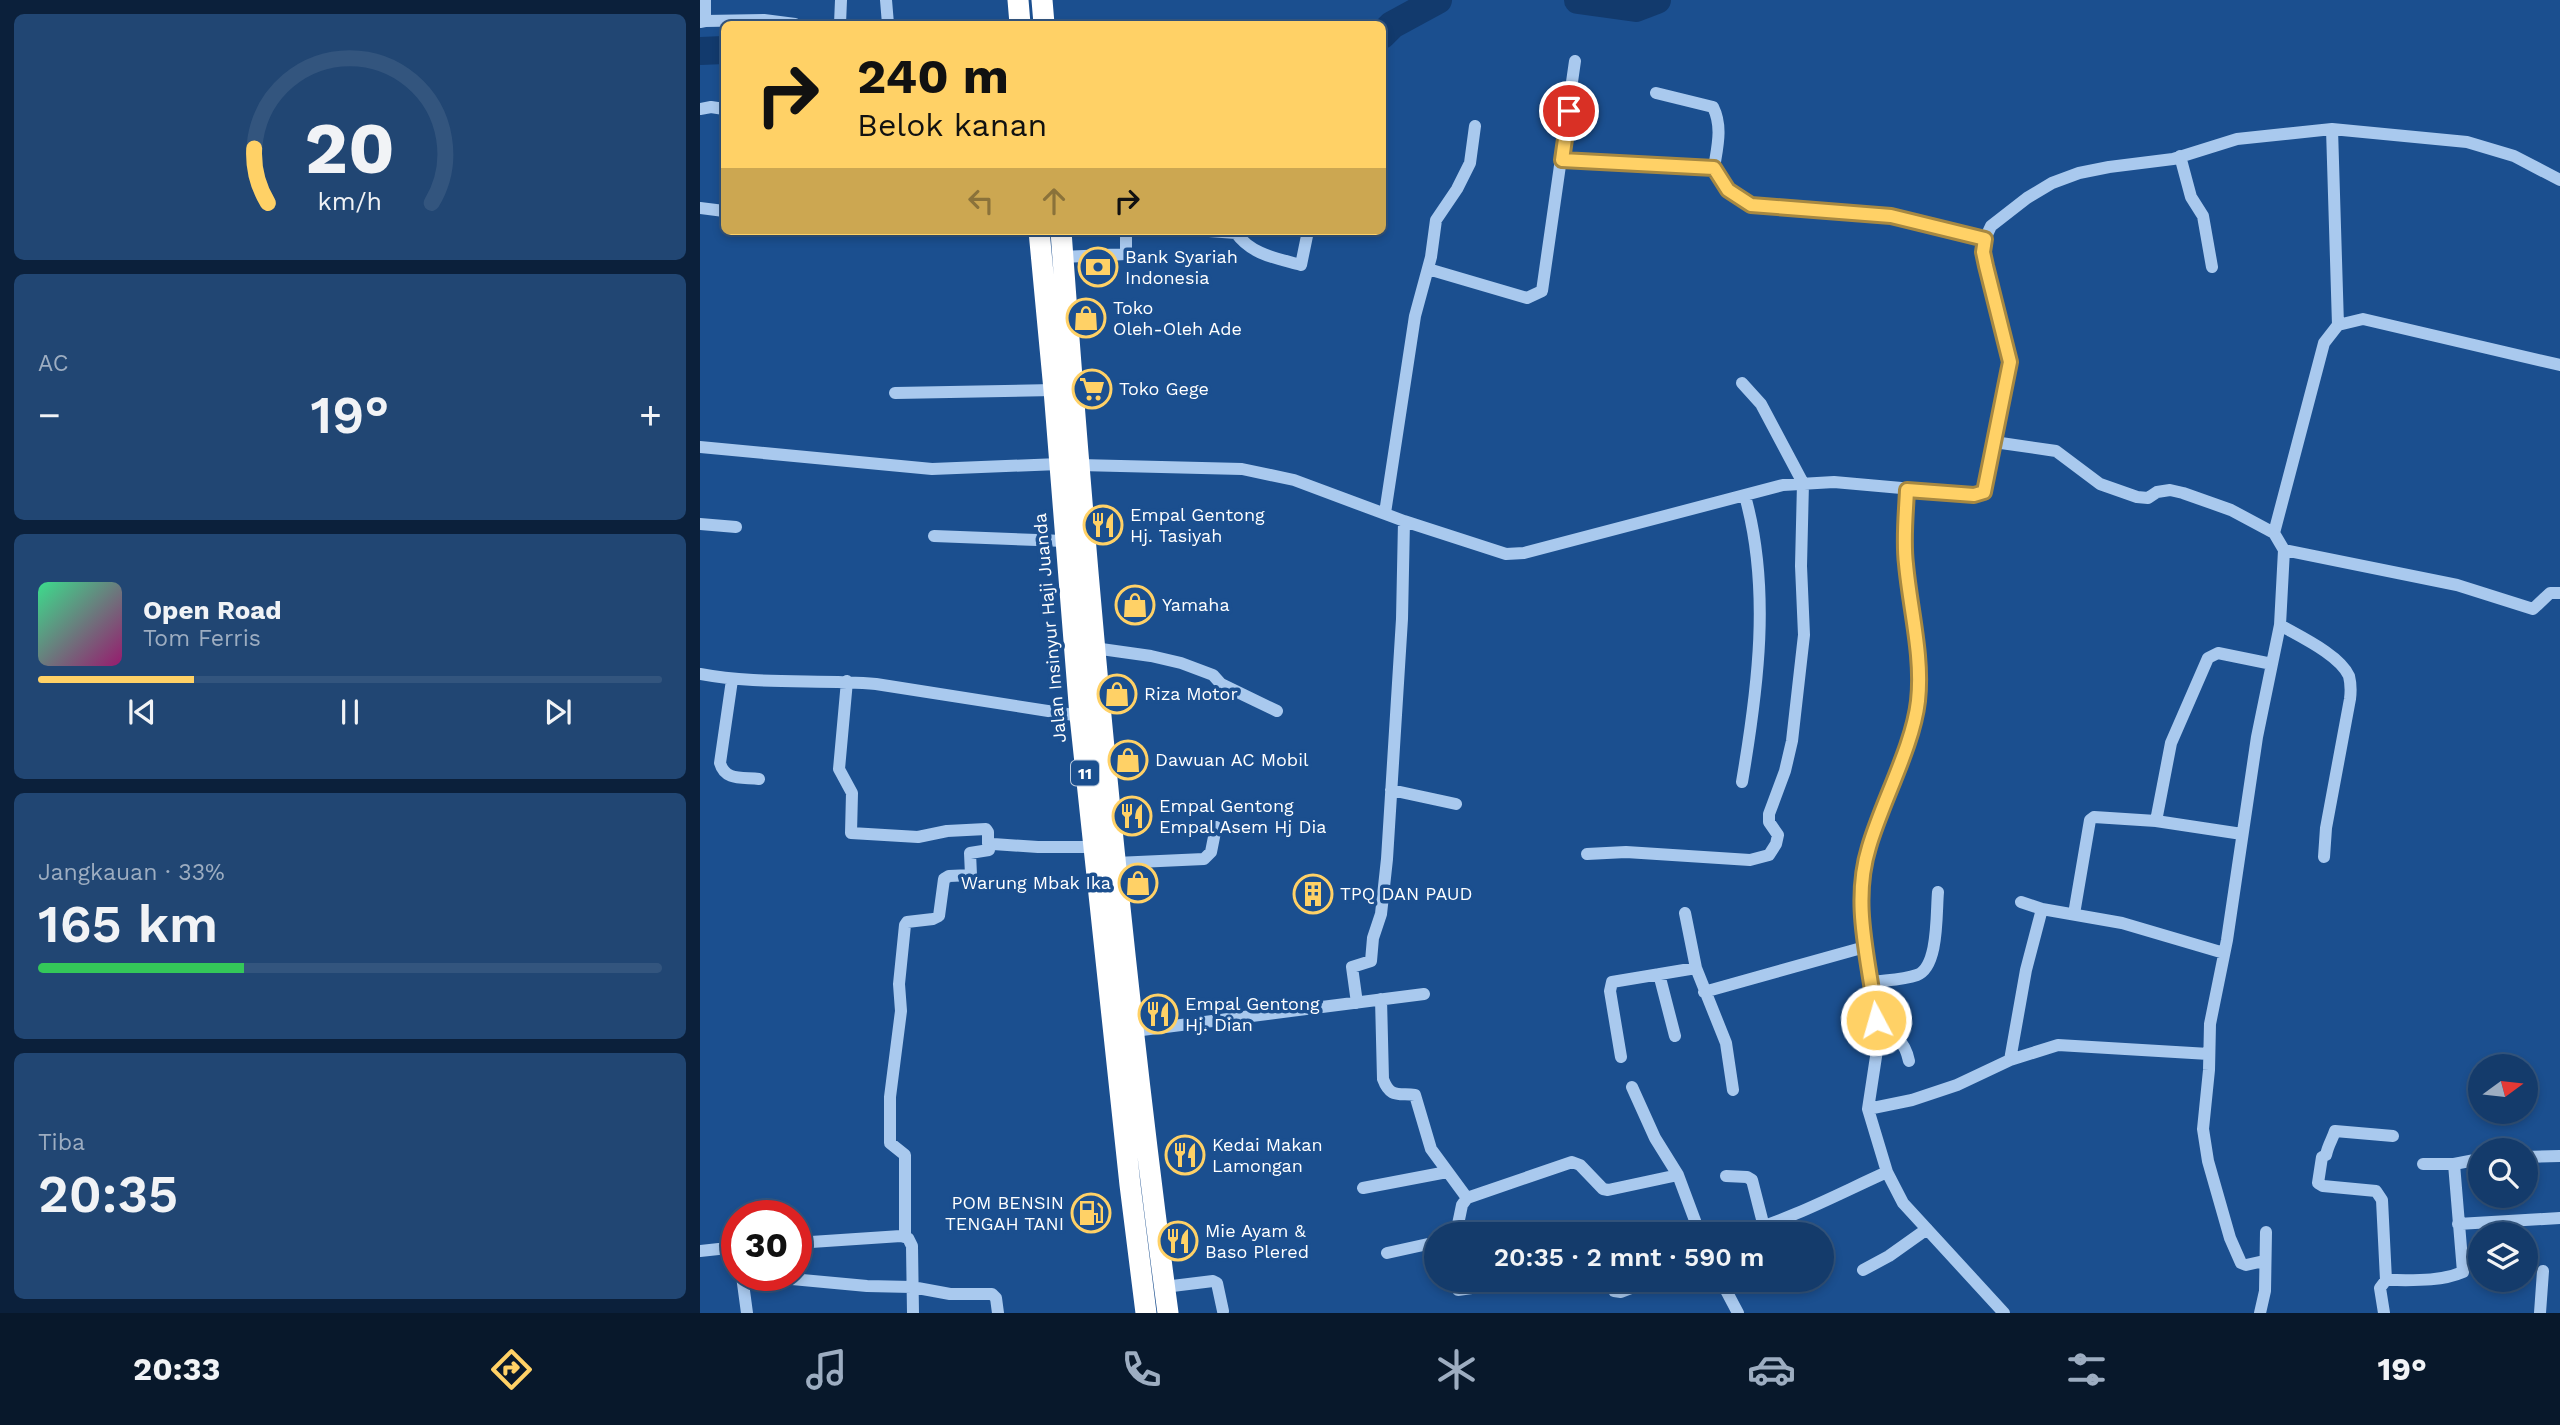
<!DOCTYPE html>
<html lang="id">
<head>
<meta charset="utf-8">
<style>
  :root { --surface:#143b6b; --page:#214673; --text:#f1f3f6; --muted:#9dadc1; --line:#33557e; --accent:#ffd166 }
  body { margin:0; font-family:"Work Sans",sans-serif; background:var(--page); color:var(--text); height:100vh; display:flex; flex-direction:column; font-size:26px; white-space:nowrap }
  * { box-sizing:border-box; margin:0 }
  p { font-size:23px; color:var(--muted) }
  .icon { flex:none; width:38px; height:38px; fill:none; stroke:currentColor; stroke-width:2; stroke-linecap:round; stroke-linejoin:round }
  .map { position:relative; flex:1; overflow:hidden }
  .drawer { display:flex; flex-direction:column; gap:14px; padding:14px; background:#0b203b; width:700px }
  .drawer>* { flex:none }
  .banner { position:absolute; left:21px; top:21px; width:665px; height:214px; border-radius:10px; box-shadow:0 4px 10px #0003,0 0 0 2px var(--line); background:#ffd166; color:#111; overflow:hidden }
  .needle { width:46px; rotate:75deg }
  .tools { position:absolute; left:1768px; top:1054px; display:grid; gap:14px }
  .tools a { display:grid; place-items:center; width:70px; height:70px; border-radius:50%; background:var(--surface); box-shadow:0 4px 10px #0003,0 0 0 2px var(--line); font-size:35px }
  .speed { position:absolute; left:21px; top:1200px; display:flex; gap:14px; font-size:35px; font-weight:700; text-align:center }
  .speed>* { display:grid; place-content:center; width:91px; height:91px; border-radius:50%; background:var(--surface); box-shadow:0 4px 10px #0003,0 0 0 2px var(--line); line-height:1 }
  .speed .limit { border:10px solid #d22; background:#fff; color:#111 }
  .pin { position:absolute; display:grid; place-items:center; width:60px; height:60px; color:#fff; margin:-30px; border:4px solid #fff; border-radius:50%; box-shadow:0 2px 7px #0007 }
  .me { position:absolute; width:77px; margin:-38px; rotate:354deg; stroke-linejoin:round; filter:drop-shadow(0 0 5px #0008) }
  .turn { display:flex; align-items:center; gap:24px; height:147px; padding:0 21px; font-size:32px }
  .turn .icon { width:91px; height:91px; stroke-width:2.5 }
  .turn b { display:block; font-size:49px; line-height:60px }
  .lanes { display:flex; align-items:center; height:66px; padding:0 21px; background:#0003; justify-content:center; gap:35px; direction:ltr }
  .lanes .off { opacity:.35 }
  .big { font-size:52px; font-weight:600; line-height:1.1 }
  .drawer .widget { flex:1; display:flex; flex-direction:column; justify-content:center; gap:10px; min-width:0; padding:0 24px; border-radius:10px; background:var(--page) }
  .drawer .dial { align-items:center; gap:0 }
  .dial svg { height:182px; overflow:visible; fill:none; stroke:var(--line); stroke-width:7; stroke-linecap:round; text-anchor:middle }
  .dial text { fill:var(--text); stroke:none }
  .song { display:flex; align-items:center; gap:21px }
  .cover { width:84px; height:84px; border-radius:10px; background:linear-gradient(135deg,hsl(150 70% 55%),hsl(320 70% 35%)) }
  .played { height:7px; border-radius:4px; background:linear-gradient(90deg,var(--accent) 25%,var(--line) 25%) }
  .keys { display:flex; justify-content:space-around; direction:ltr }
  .heat { display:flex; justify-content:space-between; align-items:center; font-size:38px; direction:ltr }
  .charge { height:10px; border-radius:5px; background:linear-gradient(90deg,#34c759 33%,var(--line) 0) }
  .trip { position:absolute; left:724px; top:1222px; width:410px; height:70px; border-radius:35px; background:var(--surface); box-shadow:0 4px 10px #0003,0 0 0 2px var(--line); font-weight:600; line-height:70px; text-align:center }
  .tab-bar { display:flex; height:112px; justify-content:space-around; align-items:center; background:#08182b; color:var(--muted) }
  .tab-bar .icon { width:49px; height:49px }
  .tab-bar .current { color:var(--accent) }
  .tab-bar b { font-size:32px; color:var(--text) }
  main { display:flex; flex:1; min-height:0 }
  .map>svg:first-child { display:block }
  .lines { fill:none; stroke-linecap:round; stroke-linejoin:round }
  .river { stroke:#123a6d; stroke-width:28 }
  .minor { stroke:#a9c9ee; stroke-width:12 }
  .highway { stroke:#fff; stroke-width:21 }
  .route-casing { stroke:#a68842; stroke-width:18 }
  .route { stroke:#ffd166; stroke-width:12 }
  .labels { text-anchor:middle; stroke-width:7; stroke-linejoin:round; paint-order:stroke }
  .shield { fill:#1b4f8f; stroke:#bbcadd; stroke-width:2 }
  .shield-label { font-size:16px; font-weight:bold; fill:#fff }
  .poi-label { font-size:18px; fill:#fff; stroke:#1b4f8f; text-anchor:start }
  .street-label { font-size:18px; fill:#fff; stroke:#1b4f8f }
</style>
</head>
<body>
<main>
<section class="drawer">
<div class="widget dial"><svg viewBox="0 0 100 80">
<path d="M14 69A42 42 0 1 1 86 69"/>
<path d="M14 69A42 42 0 0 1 8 45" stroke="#ffd166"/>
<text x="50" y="56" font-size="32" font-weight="700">20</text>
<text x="50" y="72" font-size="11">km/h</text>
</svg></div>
<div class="widget"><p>AC</p>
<div class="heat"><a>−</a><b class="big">19°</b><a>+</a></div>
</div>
<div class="widget">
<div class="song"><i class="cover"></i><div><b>Open Road</b><p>Tom Ferris</p></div></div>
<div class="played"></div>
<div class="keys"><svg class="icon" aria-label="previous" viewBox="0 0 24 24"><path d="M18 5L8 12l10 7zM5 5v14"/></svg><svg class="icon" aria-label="pause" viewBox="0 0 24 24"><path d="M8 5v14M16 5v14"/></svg><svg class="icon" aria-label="next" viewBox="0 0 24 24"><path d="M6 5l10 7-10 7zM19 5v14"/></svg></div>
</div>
<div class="widget"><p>Jangkauan · 33%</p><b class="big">165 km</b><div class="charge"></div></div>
<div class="widget"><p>Tiba</p><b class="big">20:35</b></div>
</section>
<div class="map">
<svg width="1860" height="1313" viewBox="0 0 1860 1313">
  <rect width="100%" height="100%" fill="#1b4f8f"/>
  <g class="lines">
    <path class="river" d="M 878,0 L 936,8 L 957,0
      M 682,35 L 692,25 L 738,0
      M 0,51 L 24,50"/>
    <path class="minor" d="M 186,0 L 188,24
      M 5,21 L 64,20 L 95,24
      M 0,22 L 5,21 L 5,0
      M 140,24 L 141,0
      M 956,93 L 1013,107 C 1023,127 1017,148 1014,168 L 1028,190 L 1051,205 L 1191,216 L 1285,239
      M 0,109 L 11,107 L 24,109
      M 1480,156 L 1491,197 L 1503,216 L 1512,267
      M 862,160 L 1014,168
      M 0,208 L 24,211
      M 509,231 L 536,233 C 552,255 576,258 601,265 L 608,231
      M 363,257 L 426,254 L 426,231
      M 728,269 L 827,298 L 842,291 L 875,61
      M 1638,325 L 1663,319 L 1860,365
      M 195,393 L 354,390
      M 1294,442 L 1356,451 L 1400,484 L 1437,497 L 1448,498 L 1457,492 L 1470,490 L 1483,493 L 1531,510 L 1574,533 L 1584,550 L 1580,625 L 1557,737 L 1527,940 L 1510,1024 L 1509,1070 L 1503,1129 L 1508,1161 L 1530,1238 L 1541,1263 L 1546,1265 L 1564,1261
      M 0,447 L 232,469 L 359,464
      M 380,465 L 542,469 L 594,480 L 704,521 L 806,554 L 824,553 L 1083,485 L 1134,482 L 1280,495 L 1284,492 L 1310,362 L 1286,266 L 1283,252 L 1285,239 L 1291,226 L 1327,198 L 1352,183 L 1379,173 L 1409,167 L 1473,159 L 1537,139 L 1632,129 L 1767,142 L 1814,156 L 1860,180
      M 1207,490 L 1205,561 L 1219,673 L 1216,715 L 1168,848 L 1160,895 L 1163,939 L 1172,982 L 1176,1020 L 1177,1050 L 1168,1109 L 1187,1172 L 1203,1203 L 1304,1313
      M 685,513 L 715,316 L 731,257 L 736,220 L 757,189 L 770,163 L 775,126
      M 0,524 L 36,527
      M 1574,533 L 1624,343 L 1638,325 L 1632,129
      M 234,536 L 365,541
      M 1584,550 L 1757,585 L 1833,609 L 1850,593 L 1860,593
      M 1580,625 C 1599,636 1640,655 1649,676 C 1651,684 1651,691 1650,699 L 1626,828 L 1624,857
      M 394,648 L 451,656 L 481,663 L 513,675 L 521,684 L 577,711
      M 0,674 C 58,685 117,679 176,684 L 380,716
      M 32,680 L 20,763 C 25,781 42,777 59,779
      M 147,681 L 139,769 L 152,793 L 151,833 L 218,837 L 247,831 L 286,829 L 288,832 L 288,843 L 293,844 L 338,847 L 393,847
      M 1042,782 C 1058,688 1071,589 1045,496
      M 691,790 L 756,804
      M 1456,821 L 1542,834
      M 887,854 L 926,852 L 1050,860 L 1069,855 L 1076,844 L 1078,835 L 1069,822 L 1069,814 L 1085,771 L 1092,741 L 1104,635 L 1101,566 L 1103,483 L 1061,404 L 1042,383
      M 416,863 L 504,859 L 511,852 L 516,827
      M 1321,902 L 1342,909 L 1422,923 L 1524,953
      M 985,913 L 996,968 L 1026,1043 L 1033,1090
      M 1374,914 L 1390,820 L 1394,817 L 1456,821 L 1471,743 L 1508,658 L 1518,653 L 1572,664
      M 959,974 L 975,1036
      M 1172,982 C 1186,980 1203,980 1217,975 C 1239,967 1236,913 1238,892
      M 1004,992 L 1165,947
      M 681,999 L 683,1079 C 690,1098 698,1093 715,1095 L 731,1149 L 767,1198
      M 657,1003 L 652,967 L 671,961 L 673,938 L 681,914 L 687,859 L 702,619 L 704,521
      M 434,1031 L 724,994
      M 1176,1035 C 1196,1033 1205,1042 1209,1061
      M 921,1057 L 910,991 L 912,982 L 996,968
      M 1310,1060 L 1326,970 L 1342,909
      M 932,1087 L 955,1138 L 978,1175
      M 1168,1109 L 1212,1100 L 1257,1085 L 1310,1060 L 1358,1045 L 1509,1054
      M 1825,1157 L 1860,1156
      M 1723,1164 L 1754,1164 L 1780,1159
      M 1026,1176 L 1047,1177 L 1052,1180 L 1064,1227
      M 663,1188 L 747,1172
      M 1758,1224 L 1860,1218
      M 756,1234 L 762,1205 L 767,1198 L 872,1162 L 880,1165 L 903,1189 L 908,1190 L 978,1175 L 1000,1234
      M 1038,1234 C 1090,1220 1138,1194 1187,1172
      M 205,1236 L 205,1155 L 190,1143 L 190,1097 L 201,1011 L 199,984 L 205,925 L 207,922 L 233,919 L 239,916 L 244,879 L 249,876 L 271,875 L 270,853 L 289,850 L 288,843
      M 96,1243 L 201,1236 L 208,1238 L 212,1246 L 213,1313
      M 0,1251 L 37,1247
      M 687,1253 L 737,1242
      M 1163,1270 L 1189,1256 L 1227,1229
      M 42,1276 L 47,1313
      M 59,1276 L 167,1286 L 212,1287 L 250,1294 L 292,1294 L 296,1298 L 298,1313
      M 758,1279 L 758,1290 L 835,1279
      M 909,1279 L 914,1291 L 921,1292 L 955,1279
      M 1020,1279 L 1038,1313
      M 1686,1280 C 1711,1280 1740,1282 1763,1272 L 1754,1164
      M 464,1287 L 513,1281 L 517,1283 L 523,1311
      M 1560,1313 L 1565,1291 L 1566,1232
      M 1684,1313 L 1680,1288 L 1686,1280 L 1682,1200 L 1676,1191 L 1623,1186 L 1618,1183 L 1622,1157 L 1626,1155 C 1628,1145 1632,1140 1635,1131 L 1693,1136
      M 1840,1313 L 1843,1271"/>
    <path class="highway" d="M 318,0 L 320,24
      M 342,0 L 344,24
      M 339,231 L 354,390 L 380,716 L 430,1185 L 446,1313
      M 361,231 C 387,592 420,954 468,1313"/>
  </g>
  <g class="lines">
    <defs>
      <path id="route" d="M 869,111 L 862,160 L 1014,168 L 1028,190 L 1051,205 L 1191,216 L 1285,239 L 1283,252 L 1286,266 L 1310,362 L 1284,492 L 1274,495 L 1207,490 C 1206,514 1203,540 1206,564 C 1210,609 1223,656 1218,701 C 1213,746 1182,802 1169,847 C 1151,905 1170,962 1176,1020"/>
    </defs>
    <use href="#route" class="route-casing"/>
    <use href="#route" class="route"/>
  </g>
  <defs>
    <symbol id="bank-ring" viewBox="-11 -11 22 22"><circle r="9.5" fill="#1b4f8f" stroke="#ffd166" stroke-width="1.5"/><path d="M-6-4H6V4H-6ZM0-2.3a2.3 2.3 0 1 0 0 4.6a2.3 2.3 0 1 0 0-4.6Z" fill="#ffd166"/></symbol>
    <symbol id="shop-ring" viewBox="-11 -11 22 22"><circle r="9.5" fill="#1b4f8f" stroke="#ffd166" stroke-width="1.5"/><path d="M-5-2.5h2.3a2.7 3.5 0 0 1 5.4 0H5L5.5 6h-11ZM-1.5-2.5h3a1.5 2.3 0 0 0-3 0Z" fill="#ffd166"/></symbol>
    <symbol id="supermarket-ring" viewBox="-11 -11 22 22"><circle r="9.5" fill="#1b4f8f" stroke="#ffd166" stroke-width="1.5"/><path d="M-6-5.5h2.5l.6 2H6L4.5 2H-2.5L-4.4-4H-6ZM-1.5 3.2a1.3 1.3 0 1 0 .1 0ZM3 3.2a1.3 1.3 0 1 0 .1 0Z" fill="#ffd166"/></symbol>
    <symbol id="restaurant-ring" viewBox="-11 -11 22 22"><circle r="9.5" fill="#1b4f8f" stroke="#ffd166" stroke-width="1.5"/><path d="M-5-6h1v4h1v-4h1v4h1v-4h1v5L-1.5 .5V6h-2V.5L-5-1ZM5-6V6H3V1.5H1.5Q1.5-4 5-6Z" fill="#ffd166"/></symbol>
    <symbol id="building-ring" viewBox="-11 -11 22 22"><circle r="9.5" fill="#1b4f8f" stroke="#ffd166" stroke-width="1.5"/><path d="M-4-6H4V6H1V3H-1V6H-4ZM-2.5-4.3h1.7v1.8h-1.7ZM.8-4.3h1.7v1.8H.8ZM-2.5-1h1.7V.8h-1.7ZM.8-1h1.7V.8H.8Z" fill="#ffd166"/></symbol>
    <symbol id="fuel-ring" viewBox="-11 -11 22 22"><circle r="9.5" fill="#1b4f8f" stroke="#ffd166" stroke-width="1.5"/><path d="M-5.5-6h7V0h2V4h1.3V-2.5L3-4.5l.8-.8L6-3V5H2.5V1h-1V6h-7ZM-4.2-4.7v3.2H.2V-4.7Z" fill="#ffd166"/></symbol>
  </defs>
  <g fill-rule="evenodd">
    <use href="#bank-ring" x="376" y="245" width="44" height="44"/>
    <use href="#shop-ring" x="364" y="296" width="44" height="44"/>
    <use href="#supermarket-ring" x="370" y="367" width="44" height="44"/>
    <use href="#restaurant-ring" x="381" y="503" width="44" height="44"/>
    <use href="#shop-ring" x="413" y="583" width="44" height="44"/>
    <use href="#shop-ring" x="395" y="672" width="44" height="44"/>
    <use href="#shop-ring" x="406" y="738" width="44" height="44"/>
    <use href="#restaurant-ring" x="410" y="794" width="44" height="44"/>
    <use href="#shop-ring" x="416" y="861" width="44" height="44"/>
    <use href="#building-ring" x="591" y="872" width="44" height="44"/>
    <use href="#restaurant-ring" x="436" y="992" width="44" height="44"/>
    <use href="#restaurant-ring" x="463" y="1133" width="44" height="44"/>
    <use href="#fuel-ring" x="369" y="1191" width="44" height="44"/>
    <use href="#restaurant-ring" x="456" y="1219" width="44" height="44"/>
  </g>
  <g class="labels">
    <rect class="shield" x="371" y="760.5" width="28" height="25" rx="5"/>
    <g class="shield-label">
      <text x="385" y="779">11</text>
    </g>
    <g class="poi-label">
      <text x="425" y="263">Bank Syariah<tspan x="425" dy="21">Indonesia</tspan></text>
      <text x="413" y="314">Toko<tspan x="413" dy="21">Oleh-Oleh Ade</tspan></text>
      <text x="419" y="395">Toko Gege</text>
      <text x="430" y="521">Empal Gentong<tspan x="430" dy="21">Hj. Tasiyah</tspan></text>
      <text x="462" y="611">Yamaha</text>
      <text x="444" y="700">Riza Motor</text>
      <text x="455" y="766">Dawuan AC Mobil</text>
      <text x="459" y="812">Empal Gentong<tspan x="459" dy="21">Empal Asem Hj Dia</tspan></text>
      <text x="411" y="889" text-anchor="end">Warung Mbak Ika</text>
      <text x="640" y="900">TPQ DAN PAUD</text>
      <text x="485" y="1010">Empal Gentong<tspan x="485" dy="21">Hj. Dian</tspan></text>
      <text x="512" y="1151">Kedai Makan<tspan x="512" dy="21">Lamongan</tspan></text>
      <text x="364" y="1209" text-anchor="end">POM BENSIN<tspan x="364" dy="21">TENGAH TANI</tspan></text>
      <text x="505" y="1237">Mie Ayam &amp;<tspan x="505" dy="21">Baso Plered</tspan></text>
    </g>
    <g class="street-label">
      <text transform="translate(350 628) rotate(-95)" y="6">Jalan Insinyur Haji Juanda</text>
    </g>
  </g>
</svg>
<div class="tools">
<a><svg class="needle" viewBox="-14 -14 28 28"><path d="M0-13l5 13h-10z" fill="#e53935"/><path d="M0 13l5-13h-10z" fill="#9dadc1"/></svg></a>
<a><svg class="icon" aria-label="search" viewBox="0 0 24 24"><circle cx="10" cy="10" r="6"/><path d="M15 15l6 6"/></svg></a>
<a><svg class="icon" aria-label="layers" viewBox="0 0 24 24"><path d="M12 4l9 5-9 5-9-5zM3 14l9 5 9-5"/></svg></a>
</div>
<div class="speed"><div class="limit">30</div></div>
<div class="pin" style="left:869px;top:111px;background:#d93025"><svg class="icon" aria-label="arrive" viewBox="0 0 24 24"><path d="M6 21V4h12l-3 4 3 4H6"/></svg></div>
<svg class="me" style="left:1176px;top:1020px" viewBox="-20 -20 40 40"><circle r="17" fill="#ffd166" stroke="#fff" stroke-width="3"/><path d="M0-11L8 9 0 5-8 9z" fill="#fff"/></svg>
<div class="trip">20:35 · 2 mnt · 590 m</div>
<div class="banner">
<div class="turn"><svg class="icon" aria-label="right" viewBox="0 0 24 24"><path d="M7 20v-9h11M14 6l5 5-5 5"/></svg><div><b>240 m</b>Belok kanan</div></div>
<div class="lanes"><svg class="icon off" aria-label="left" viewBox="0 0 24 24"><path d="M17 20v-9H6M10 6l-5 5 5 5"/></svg><svg class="icon off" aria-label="ahead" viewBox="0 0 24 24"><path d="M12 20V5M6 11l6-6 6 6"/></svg><svg class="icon" aria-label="right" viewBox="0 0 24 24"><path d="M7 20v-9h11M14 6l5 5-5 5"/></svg></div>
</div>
</div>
</main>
<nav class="tab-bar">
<b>20:33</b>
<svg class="icon current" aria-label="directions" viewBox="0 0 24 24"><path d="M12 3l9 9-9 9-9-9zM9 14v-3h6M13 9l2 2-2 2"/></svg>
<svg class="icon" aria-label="music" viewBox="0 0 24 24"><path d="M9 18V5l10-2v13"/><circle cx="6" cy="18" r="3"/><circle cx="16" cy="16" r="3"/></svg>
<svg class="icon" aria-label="phone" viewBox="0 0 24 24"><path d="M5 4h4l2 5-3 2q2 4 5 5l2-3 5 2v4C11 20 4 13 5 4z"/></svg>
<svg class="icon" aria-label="climate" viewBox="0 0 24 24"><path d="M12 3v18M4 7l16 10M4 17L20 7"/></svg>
<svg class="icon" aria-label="car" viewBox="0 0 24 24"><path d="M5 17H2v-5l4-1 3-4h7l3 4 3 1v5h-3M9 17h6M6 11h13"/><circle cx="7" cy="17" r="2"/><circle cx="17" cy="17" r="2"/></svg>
<svg class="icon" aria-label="filters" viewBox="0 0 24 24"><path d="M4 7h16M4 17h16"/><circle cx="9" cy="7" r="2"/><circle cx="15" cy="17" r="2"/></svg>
<b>19°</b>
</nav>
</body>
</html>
